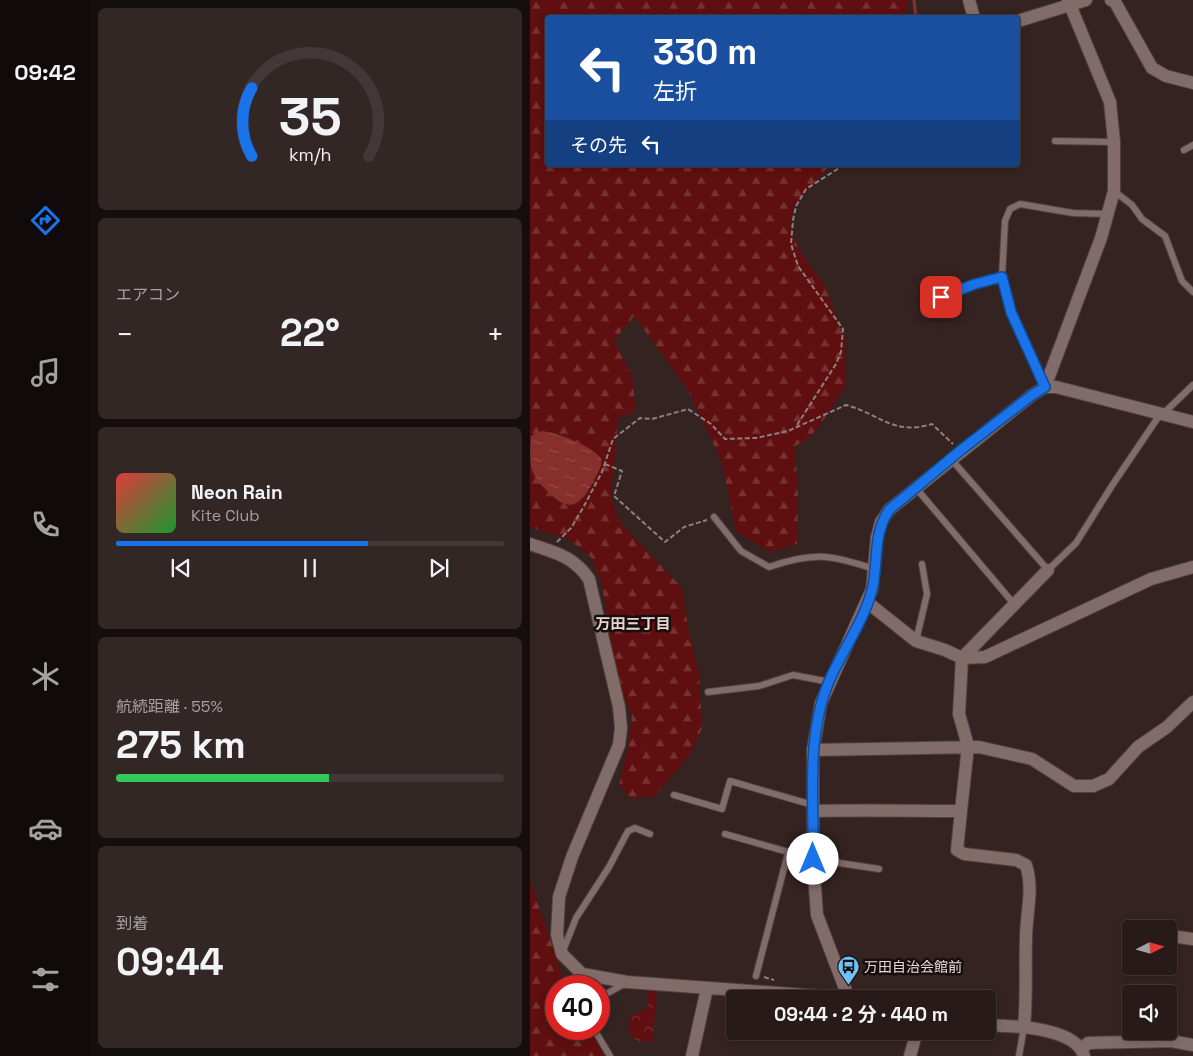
<!DOCTYPE html>
<html lang="ja">
<head>
<meta charset="utf-8">
<style>
  :root { --surface:#271a19; --page:#332726; --text:#f1f3f6; --muted:#a4a1a2; --line:#433838; --accent:#1a73e8 }
  body { margin:0; font-family:"Space Grotesk","Noto Sans JP",sans-serif; background:var(--page); color:var(--text); height:100vh; display:flex; flex-direction:column; font-size:19px; white-space:nowrap }
  * { box-sizing:border-box; margin:0 }
  p { font-size:16px; color:var(--muted) }
  .icon { flex:none; width:28px; height:28px; fill:none; stroke:currentColor; stroke-width:2; stroke-linecap:round; stroke-linejoin:round }
  .map { position:relative; flex:1; overflow:hidden }
  .sheet { display:flex; flex-direction:column; gap:8px; padding:8px; background:#150e0e; width:440px }
  .sheet>* { flex:none }
  .banner { position:absolute; left:15px; top:15px; width:475px; height:152px; border-radius:5px; box-shadow:0 2px 8px #0003,0 0 0 1px var(--line); background:#1a4fa0; color:#fff; overflow:hidden }
  .needle { width:32px; rotate:84deg }
  .tools { position:absolute; left:592px; top:920px; display:grid; gap:10px }
  .tools a { display:grid; place-items:center; width:55px; height:55px; border-radius:5px; background:var(--surface); box-shadow:0 2px 8px #0003,0 0 0 1px var(--line); font-size:25px }
  .speed { position:absolute; left:15px; top:975px; display:flex; gap:10px; font-size:25px; font-weight:700; text-align:center }
  .speed>* { display:grid; place-content:center; width:65px; height:65px; border-radius:50%; background:var(--surface); box-shadow:0 2px 8px #0003,0 0 0 1px var(--line); line-height:1 }
  .speed .limit { border:8px solid #d22; background:#fff; color:#111 }
  .pin { position:absolute; display:grid; place-items:center; width:42px; height:42px; color:#fff; margin:-21px; border-radius:10px; box-shadow:0 2px 8px #0006 }
  .me { position:absolute; width:55px; margin:-28px; rotate:0deg; stroke-linejoin:round; filter:drop-shadow(0 0 4px #0008) }
  .turn { display:flex; align-items:center; gap:18px; height:105px; padding:0 25px; font-size:22px }
  .turn .icon { width:65px; height:65px; stroke-width:2.5 }
  .turn b { display:block; font-size:35px; line-height:42px }
  .then { display:flex; align-items:center; height:48px; padding:0 25px; background:#0003; gap:10px; font-size:19px }
  .big { font-size:38px; font-weight:700; line-height:1.1 }
  .sheet .tile { flex:1; display:flex; flex-direction:column; justify-content:center; gap:8px; min-width:0; padding:0 18px; border-radius:8px; background:var(--page) }
  .sheet .dial { align-items:center; gap:0 }
  .dial svg { height:130px; overflow:visible; fill:none; stroke:var(--line); stroke-width:7; stroke-linecap:round; text-anchor:middle }
  .dial text { fill:var(--text); stroke:none }
  .song { display:flex; align-items:center; gap:15px }
  .cover { width:60px; height:60px; border-radius:8px; background:linear-gradient(135deg,hsl(0 70% 55%),hsl(130 70% 35%)) }
  .played { height:5px; border-radius:2px; background:linear-gradient(90deg,var(--accent) 65%,var(--line) 65%) }
  .keys { display:flex; justify-content:space-around; direction:ltr }
  .heat { display:flex; justify-content:space-between; align-items:center; font-size:28px; direction:ltr }
  .charge { height:8px; border-radius:4px; background:linear-gradient(90deg,#34c759 55%,var(--line) 0) }
  .trip { position:absolute; left:196px; top:990px; width:270px; height:50px; border-radius:5px; background:var(--surface); box-shadow:0 2px 8px #0003,0 0 0 1px var(--line); font-weight:700; line-height:50px; text-align:center }
  main { display:flex; flex:1; min-height:0 }
  .tab-bar { display:flex; flex-direction:column; width:90px; justify-content:space-around; align-items:center; background:#100a0a; color:var(--muted) }
  .tab-bar .icon { width:35px; height:35px }
  .tab-bar .active { color:var(--accent) }
  .tab-bar b { font-size:22px; color:var(--text) }
  .map>svg:first-child { display:block }
  .forest { fill:url(#forest-firs) }
  .park { fill:url(#park-crowns) }
  .water { fill:url(#water-ripples) }
  .lines { fill:none; stroke-linecap:round; stroke-linejoin:round }
  .stream { stroke:#872f2a; stroke-width:3 }
  .service-casing { stroke:#504240; stroke-width:8 }
  .minor-casing { stroke:#504240; stroke-width:14 }
  .tertiary-casing { stroke:#504240; stroke-width:14 }
  .path { stroke:#8f807e; stroke-width:2; stroke-dasharray:5 2.5; stroke-linecap:butt }
  .service { stroke:#816c6a; stroke-width:6 }
  .minor { stroke:#816c6a; stroke-width:12 }
  .tertiary { stroke:#816c6a; stroke-width:12 }
  .route-casing { stroke:#114b97; stroke-width:12 }
  .route { stroke:#1a73e8; stroke-width:9 }
  .labels { text-anchor:middle; stroke-width:5; stroke-linejoin:round; paint-order:stroke }
  .poi-label { font-size:14px; fill:#e6dad8; stroke:#160f0e; text-anchor:start }
  .neighbourhood-label { font-size:15px; font-weight:bold; fill:#ebd3d0; stroke:#160f0e }
</style>
</head>
<body>
<main>
<nav class="tab-bar">
<b>09:42</b>
<svg class="icon active" aria-label="directions" viewBox="0 0 24 24"><path d="M12 3l9 9-9 9-9-9zM9 14v-3h6M13 9l2 2-2 2"/></svg>
<svg class="icon" aria-label="music" viewBox="0 0 24 24"><path d="M9 18V5l10-2v13"/><circle cx="6" cy="18" r="3"/><circle cx="16" cy="16" r="3"/></svg>
<svg class="icon" aria-label="phone" viewBox="0 0 24 24"><path d="M5 4h4l2 5-3 2q2 4 5 5l2-3 5 2v4C11 20 4 13 5 4z"/></svg>
<svg class="icon" aria-label="climate" viewBox="0 0 24 24"><path d="M12 3v18M4 7l16 10M4 17L20 7"/></svg>
<svg class="icon" aria-label="car" viewBox="0 0 24 24"><path d="M5 17H2v-5l4-1 3-4h7l3 4 3 1v5h-3M9 17h6M6 11h13"/><circle cx="7" cy="17" r="2"/><circle cx="17" cy="17" r="2"/></svg>
<svg class="icon" aria-label="filters" viewBox="0 0 24 24"><path d="M4 7h16M4 17h16"/><circle cx="9" cy="7" r="2"/><circle cx="15" cy="17" r="2"/></svg>
</nav>
<section class="sheet">
<div class="tile dial"><svg viewBox="0 0 100 80">
<path d="M14 69A42 42 0 1 1 86 69"/>
<path d="M14 69A42 42 0 0 1 14 27" stroke="#1a73e8"/>
<text x="50" y="56" font-size="32" font-weight="700">35</text>
<text x="50" y="72" font-size="11">km/h</text>
</svg></div>
<div class="tile"><p>エアコン</p>
<div class="heat"><a>−</a><b class="big">22°</b><a>+</a></div>
</div>
<div class="tile">
<div class="song"><i class="cover"></i><div><b>Neon Rain</b><p>Kite Club</p></div></div>
<div class="played"></div>
<div class="keys"><svg class="icon" aria-label="previous" viewBox="0 0 24 24"><path d="M18 5L8 12l10 7zM5 5v14"/></svg><svg class="icon" aria-label="pause" viewBox="0 0 24 24"><path d="M8 5v14M16 5v14"/></svg><svg class="icon" aria-label="next" viewBox="0 0 24 24"><path d="M6 5l10 7-10 7zM19 5v14"/></svg></div>
</div>
<div class="tile"><p>航続距離 · 55%</p><b class="big">275 km</b><div class="charge"></div></div>
<div class="tile"><p>到着</p><b class="big">09:44</b></div>
</section>
<div class="map">
<svg width="663" height="1056" viewBox="0 0 663 1056">
  <defs>
    <pattern id="forest-firs" width="22" height="20" patternUnits="userSpaceOnUse" patternTransform="scale(1.25)"><rect width="22" height="20" fill="#5f0f0f"/><path d="M5 1l3.5 6h-7zM16 11l3.5 6h-7z" fill="#763131"/></pattern>
    <pattern id="park-crowns" width="20" height="18" patternUnits="userSpaceOnUse" patternTransform="scale(1.25)"><rect width="20" height="18" fill="#5f0f0f"/><path d="M2 6a3 3 0 1 1 6 0M12 15a3 3 0 1 1 6 0" fill="none" stroke="#763131"/></pattern>
    <pattern id="water-ripples" width="26" height="14" patternUnits="userSpaceOnUse" patternTransform="scale(1.25)"><rect width="26" height="14" fill="#872f2a"/><path d="M2 4q2-2 4 0t4 0M15 11q2-2 4 0t4 0" fill="none" stroke="#984d48"/></pattern>
  </defs>
  <rect width="100%" height="100%" fill="#342321"/>
  <path class="forest" d="M 0,0 L 380,0 L 373,17 L 18,18 L 18,165 L 304,165 L 296,169 L 265,205 L 260,224 L 268,248 L 295,287 L 316,341 L 316,386 L 288,428 L 277,440 L 265,446 L 268,496 L 267,544 L 240,552 L 206,531 L 192,462 L 158,390 L 104,316 L 84,341 L 102,375 L 106,411 L 88,418 L 81,496 L 89,521 L 152,588 L 159,633 L 169,672 L 172,728 L 161,753 L 125,796 L 100,798 L 89,785 L 98,748 L 102,715 L 88,685 L 72,585 L 62,558 L 40,540 L 0,527 L 0,462 L 1,469 L 71,458 L 51,444 L 25,433 L 2,436 L 0,447 Z
    M 0,880 L 36,986 L 26,986 L 26,1029 L 60,1029 L 75,1056 L 0,1056 Z"/>
  <path class="park" d="M 118,988 L 127,988 L 123,1041 L 109,1042 L 99,1034 L 100,1017 L 117,1008 Z"/>
  <path class="water" d="M 12,431 C 28,433 60,445 71,458 C 73,467 67,474 63,482 C 50,507 39,513 18,492 C 11,485 4,477 1,467 C 0,457 0,446 1,436 Z"/>
  <g class="lines">
    <path class="stream" d="M 384,0 L 386,18"/>
    <defs>
      <path id="service" d="M 525,141 L 584,142
        M 654,150 L 663,145
        M 584,191 L 602,205 L 612,219 L 635,236 L 652,281 L 663,292
        M 394,304 L 445,284 L 472,277
        M 515,386 L 481,312 L 472,277 L 475,221 L 480,209 L 490,204 L 543,213 L 578,214
        M 633,414 L 663,385
        M 421,459 L 518,570 L 546,543 L 583,484 L 631,413
        M 386,488 L 484,604
        M 184,517 L 211,551 L 239,567 C 282,552 300,554 344,569
        M 386,641 L 397,594 L 392,564
        M 178,692 L 229,686 L 263,675 L 300,682
        M 144,795 L 192,809 L 200,781 L 283,805
        M 195,834 L 283,859 L 349,869
        M 33,951 L 46,918 L 79,867 L 98,831 L 105,828 L 120,834
        M 226,976 L 258,853
        M 69,998 L 96,983
        M 64,1029 L 80,1056
        M 489,1056 L 494,1027"/>
      <path id="minor" d="M 439,0 L 444,18
        M 581,0 L 585,2 L 622,68 L 636,76 L 663,83
        M 488,21 L 556,0
        M 515,387 L 571,238 L 584,191 L 584,142 L 580,102 L 538,0
        M 0,544 C 26,553 43,556 59,579 L 89,707 L 91,728 L 89,745 L 42,857 L 29,897 L 27,935 L 32,954 L 52,974 L 97,982 L 317,998
        M 337,605 L 342,606 L 386,641 L 415,650 L 432,658 L 455,657 L 621,579 L 663,567
        M 283,750 L 449,747 L 502,759 L 544,786 L 563,786 L 579,779 L 608,747 L 637,727 L 663,702
        M 284,811 C 333,810 382,811 431,811 L 438,746 L 429,714 L 432,658 L 518,570
        M 431,811 L 427,850 L 434,854 L 486,860 L 496,865 C 504,890 496,913 496,938 C 495,968 497,997 494,1027
        M 648,937 L 663,939
        M 552,1049 L 558,1043 L 641,1041 L 663,1045
        M 162,1056 L 177,988
        M 380,1056 L 387,1031"/>
      <path id="tertiary" d="M 319,999 L 287,915 L 283,859 L 283,750 L 291,703 L 342,589 L 347,537 L 351,522 L 359,510 L 502,395 L 515,387 L 526,387 L 663,422
        M 458,1025 C 483,1026 546,1027 554,1056"/>
    </defs>
    <use href="#service" class="service-casing"/>
    <use href="#minor" class="minor-casing"/>
    <use href="#tertiary" class="tertiary-casing"/>
    <path class="path" d="M 267,425 L 306,364 L 311,352 L 313,329 L 268,266 L 261,244 L 263,220 L 266,206 L 276,189 L 314,165
      M 75,464 L 92,471 L 84,496 L 135,542 L 154,527 L 177,520
      M 27,542 L 41,528 L 53,508 L 72,472 L 83,439 L 110,418 L 122,419 L 158,409 L 181,424 L 195,439 L 226,438 L 258,431 L 316,405 C 350,414 363,436 402,424 L 423,444
      M 234,977 L 244,980"/>
    <use href="#service" class="service"/>
    <use href="#minor" class="minor"/>
    <use href="#tertiary" class="tertiary"/>
  </g>
  <g class="lines">
    <defs>
      <path id="route" d="M 283,859 C 284,809 278,754 291,705 C 301,664 331,631 342,590 C 349,562 342,536 359,510 L 431,450 L 502,395 L 515,387 L 481,312 L 472,277 L 445,284 L 411,297"/>
    </defs>
    <use href="#route" class="route-casing"/>
    <use href="#route" class="route"/>
  </g>
  <defs>
    <symbol id="bus-pin" viewBox="-11 -11 22 30"><path d="M0 17L-7.5 6A9.5 9.5 0 1 1 7.5 6Z" fill="#6fc2f4" stroke="#160f0e"/><path d="M-5-6H5V4H4V6H2V4H-2V6H-4V4H-5ZM-3.5-4V0h7V-4ZM-3.5 1.2v1.5H-2V1.2ZM2 1.2v1.5H3.5V1.2Z" fill="#111"/></symbol>
  </defs>
  <g fill-rule="evenodd">
    <use href="#bus-pin" x="306" y="954" width="25" height="34"/>
  </g>
  <g class="labels">
    <g class="poi-label">
      <text x="334" y="972">万田自治会館前</text>
    </g>
    <g class="neighbourhood-label">
      <text x="103" y="629">万田三丁目</text>
    </g>
  </g>
</svg>
<div class="tools">
<a><svg class="needle" viewBox="-14 -14 28 28"><path d="M0-13l5 13h-10z" fill="#e53935"/><path d="M0 13l5-13h-10z" fill="#a4a1a2"/></svg></a>
<a><svg class="icon" aria-label="sound" viewBox="0 0 24 24"><path d="M4 9h4l5-4v14l-5-4H4zM17 9q2 3 0 6"/></svg></a>
</div>
<div class="speed"><div class="limit">40</div></div>
<div class="pin" style="left:411px;top:297px;background:#d93025"><svg class="icon" aria-label="arrive" viewBox="0 0 24 24"><path d="M6 21V4h12l-3 4 3 4H6"/></svg></div>
<svg class="me" style="left:283px;top:859px" viewBox="-20 -20 40 40"><circle r="19" fill="#fff"/><path d="M0-13L10 11 0 6-10 11z" fill="#1a73e8"/></svg>
<div class="trip">09:44 · 2 分 · 440 m</div>
<div class="banner">
<div class="turn"><svg class="icon" aria-label="left" viewBox="0 0 24 24"><path d="M17 20v-9H6M10 6l-5 5 5 5"/></svg><div><b>330 m</b>左折</div></div>
<div class="then">その先<svg class="icon" aria-label="left" viewBox="0 0 24 24"><path d="M17 20v-9H6M10 6l-5 5 5 5"/></svg></div>
</div>
</div>
</main>
</body>
</html>
